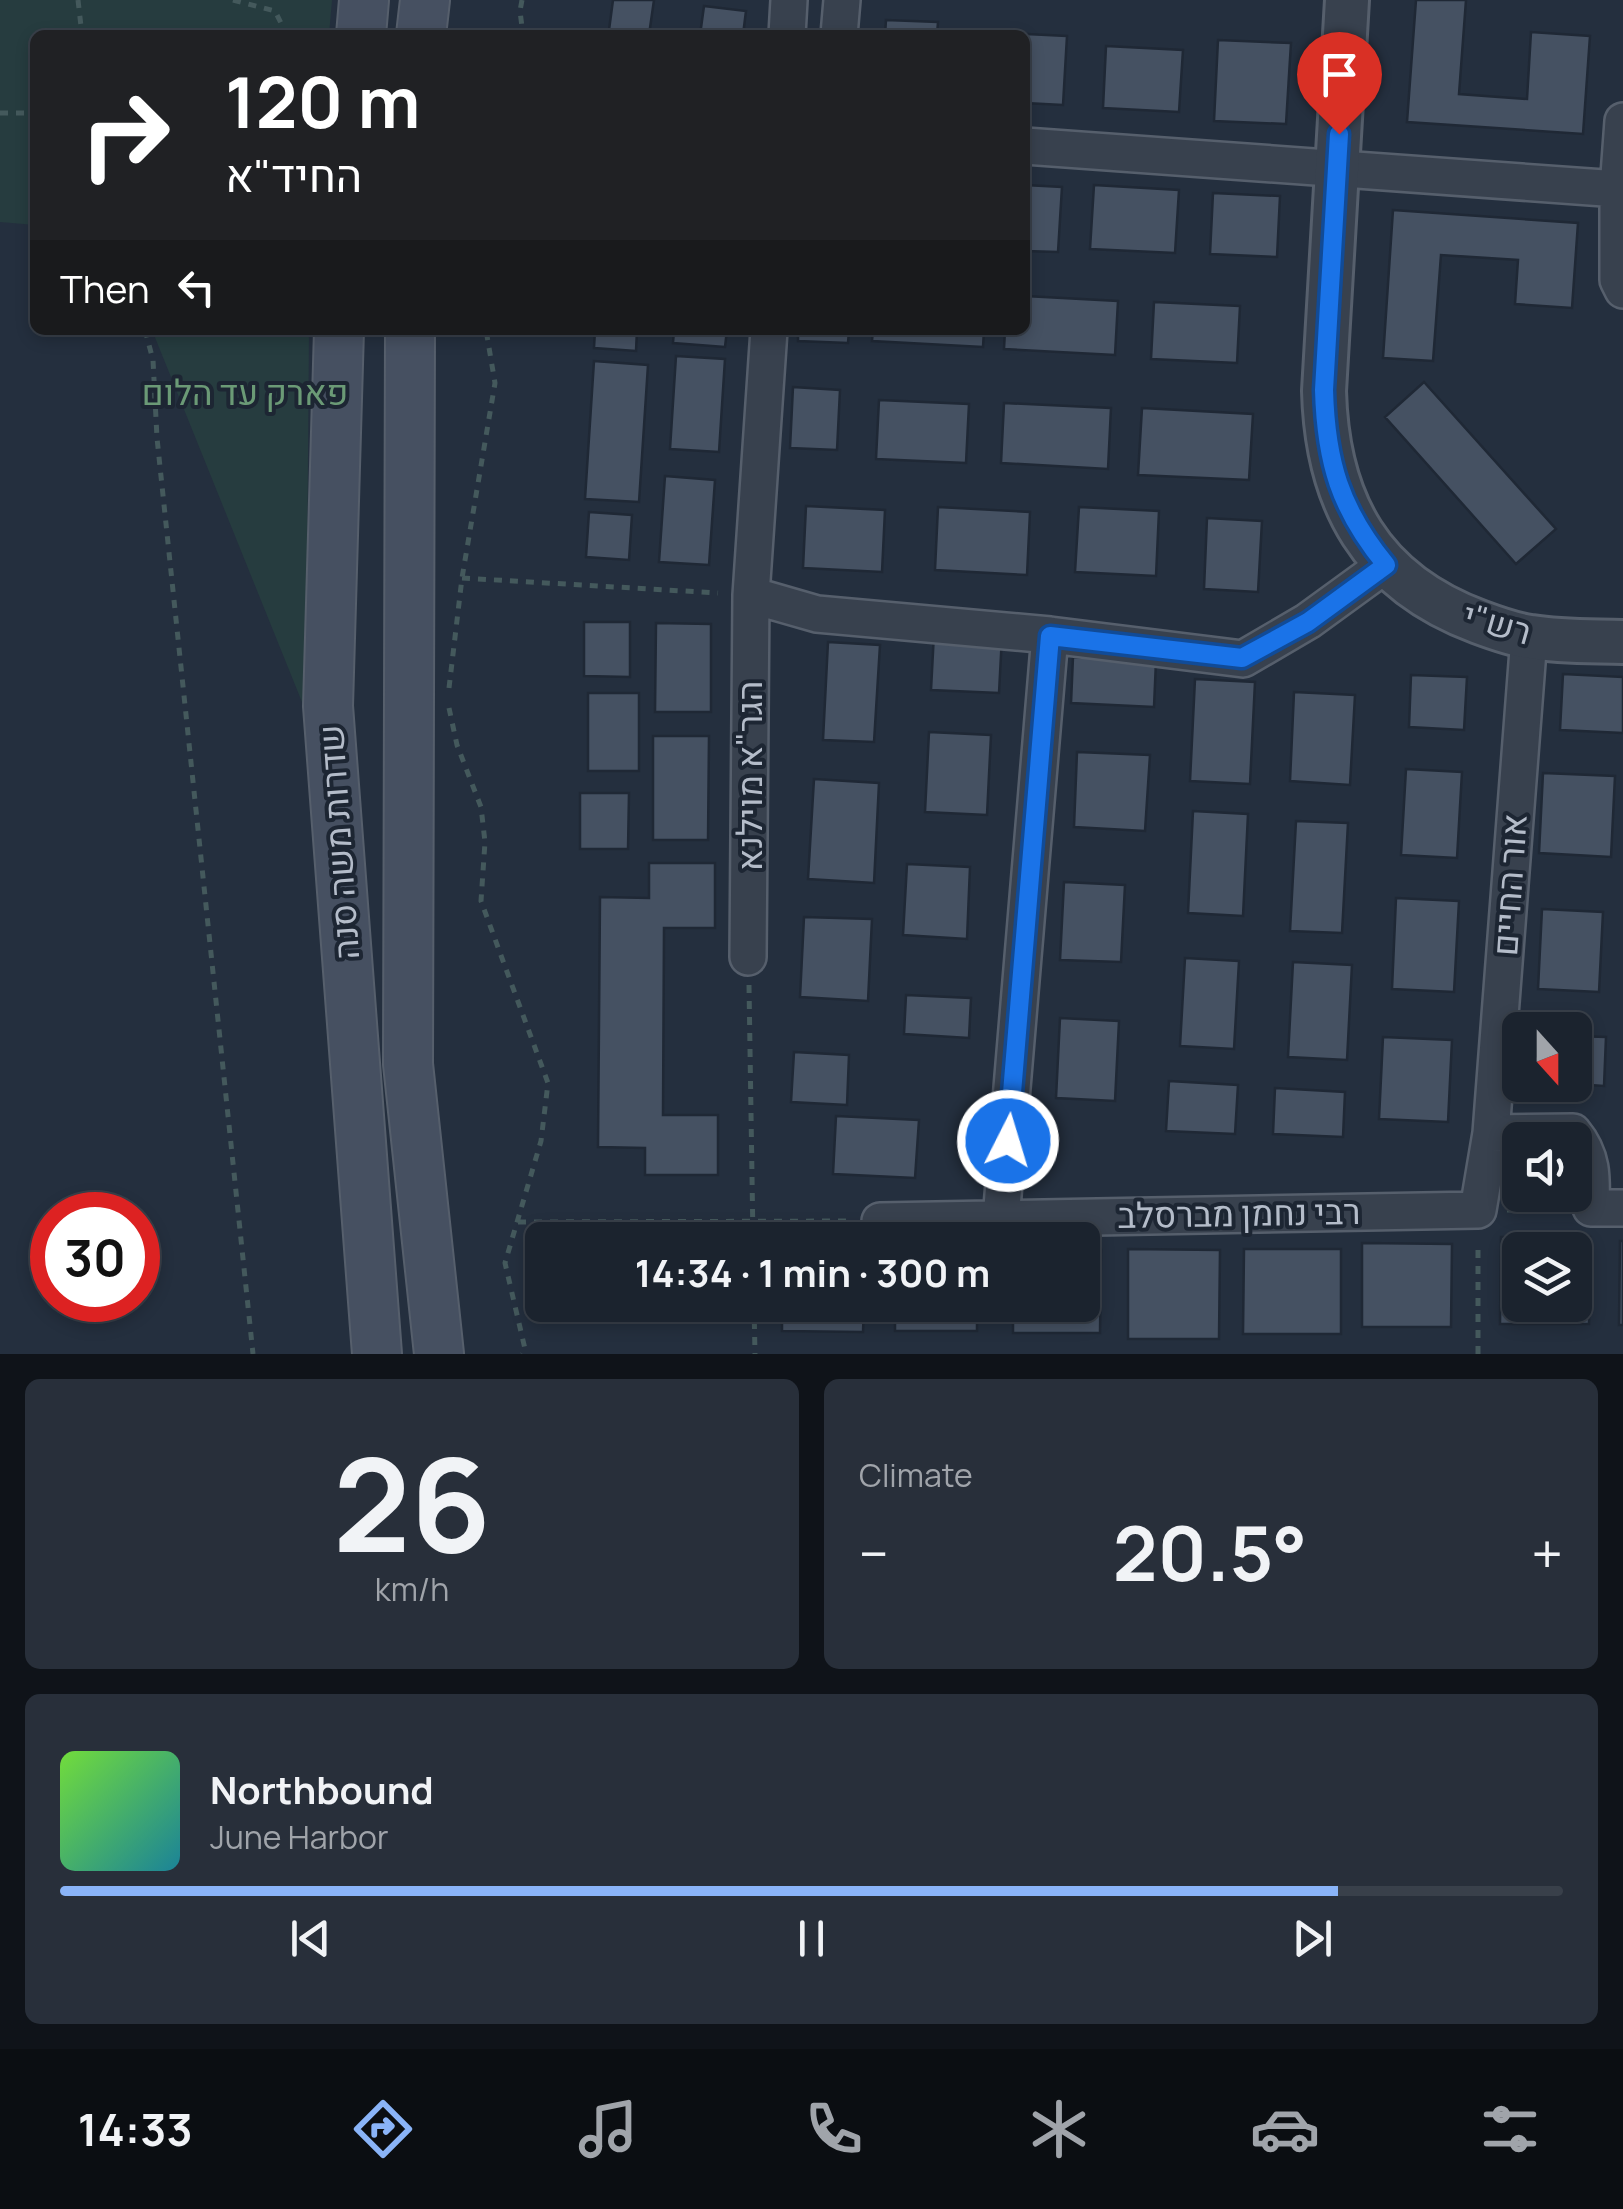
<!DOCTYPE html>
<html lang="en">
<head>
<meta charset="utf-8">
<style>
  :root { --surface:#1b232e; --page:#282f3a; --text:#f1f3f6; --muted:#a0a4aa; --line:#39404a; --accent:#8ab4f8 }
  body { margin:0; font-family:Manrope,Heebo,sans-serif; background:var(--page); color:var(--text); height:100vh; display:flex; flex-direction:column; font-size:38px; white-space:nowrap }
  * { box-sizing:border-box; margin:0 }
  p { font-size:32px; color:var(--muted) }
  .icon { flex:none; width:55px; height:55px; fill:none; stroke:currentColor; stroke-width:2; stroke-linecap:round; stroke-linejoin:round }
  .map { position:relative; height:1354px; overflow:hidden }
  .panel { display:flex; flex-direction:column; gap:25px; padding:25px; background:#0f1319; flex:1 }
  .panel>* { flex:none }
  .guide { position:absolute; left:30px; top:30px; width:1000px; height:305px; border-radius:15px; box-shadow:0 5px 15px #0003,0 0 0 2px var(--line); background:#202124; color:#fff; overflow:hidden }
  .needle { width:65px; rotate:159deg }
  .tools { position:absolute; left:1502px; top:1012px; display:grid; gap:20px }
  .tools a { display:grid; place-items:center; width:90px; height:90px; border-radius:15px; background:var(--surface); box-shadow:0 5px 15px #0003,0 0 0 2px var(--line); font-size:50px }
  .speed { position:absolute; left:30px; top:1192px; display:flex; gap:20px; font-size:50px; font-weight:700; text-align:center }
  .speed>* { display:grid; place-content:center; width:130px; height:130px; border-radius:50%; background:var(--surface); box-shadow:0 5px 15px #0003,0 0 0 2px var(--line); line-height:1 }
  .speed .limit { border:15px solid #d22; background:#fff; color:#111 }
  .pin { position:absolute; display:grid; place-items:center; width:85px; height:85px; color:#fff; margin:-102px -42px; border-radius:50% 50% 50% 0; rotate:-45deg; box-shadow:0 0 10px #0007 }
  .pin .icon { rotate:45deg }
  .me { position:absolute; width:110px; margin:-55px; rotate:5deg; stroke-linejoin:round; filter:drop-shadow(0 0 8px #0008) }
  .turn { display:flex; align-items:center; gap:35px; height:210px; padding:0 30px; font-size:45px }
  .turn .icon { width:130px; height:130px; stroke-width:2.5 }
  .turn b { display:block; font-size:70px; line-height:85px }
  .then { display:flex; align-items:center; height:95px; padding:0 30px; background:#0003; gap:20px; font-size:38px }
  .big { font-size:75px; font-weight:700; line-height:1.1 }
  .panel .card { flex:1; display:flex; flex-direction:column; justify-content:center; gap:15px; min-width:0; padding:0 35px; border-radius:15px; background:var(--page) }
  .panel .dial { align-items:center; gap:0 }
  .dial b { font-size:130px; line-height:1 }
  .song { display:flex; align-items:center; gap:30px }
  .cover { width:120px; height:120px; border-radius:15px; background:linear-gradient(135deg,hsl(100 70% 55%),hsl(190 70% 35%)) }
  .played { height:10px; border-radius:5px; background:linear-gradient(90deg,var(--accent) 85%,var(--line) 85%) }
  .keys { display:flex; justify-content:space-around; direction:ltr }
  .heat { display:flex; justify-content:space-between; align-items:center; font-size:55px; direction:ltr }
  .panel .tiles { flex:1; display:grid; gap:25px; grid-template-columns:1fr 1fr }
  .card:last-child { grid-column:span 2 }
  .trip { position:absolute; left:525px; top:1222px; width:575px; height:100px; border-radius:15px; background:var(--surface); box-shadow:0 5px 15px #0003,0 0 0 2px var(--line); font-weight:700; line-height:100px; text-align:center }
  .tabs { display:flex; height:160px; justify-content:space-around; align-items:center; background:#0b0e12; color:var(--muted) }
  .tabs .icon { width:70px; height:70px }
  .tabs .current { color:var(--accent) }
  .tabs b { font-size:45px; color:var(--text) }
  .map>svg:first-child { display:block }
  .green { fill:#263c3f }
  .building { fill:#455162; stroke:#1f2835; stroke-width:2.5; fill-rule:evenodd }
  .lines { fill:none; stroke-linecap:round; stroke-linejoin:round }
  .minor-casing { stroke:#565f6c; stroke-width:40 }
  .tertiary-casing { stroke:#565f6c; stroke-width:48 }
  .secondary-casing { stroke:#565f6c; stroke-width:52 }
  .path { stroke:#44595c; stroke-width:5; stroke-dasharray:8 8; stroke-linecap:butt }
  .minor { stroke:#38414e; stroke-width:35 }
  .tertiary { stroke:#38414e; stroke-width:42 }
  .secondary { stroke:#465061; stroke-width:48 }
  .route-casing { stroke:#114b97; stroke-width:25 }
  .route { stroke:#1a73e8; stroke-width:18 }
  .labels { text-anchor:middle; stroke-width:8; stroke-linejoin:round; paint-order:stroke }
  .park-label { font-size:35px; fill:#6b9a76; stroke:#1d2633 }
  .street-label { font-size:35px; fill:#b4bcc9; stroke:#1d2633 }
</style>
</head>
<body>
<div class="map">
<svg width="1623" height="1354" viewBox="0 0 1623 1354">
  <rect width="100%" height="100%" fill="#242f3e"/>
  <path class="green" d="M 0,0 L 332,0 L 329,35 L 35,35 L 35,225 L 0,222 Z
    M 152,330 L 309,330 L 306,712 Z"/>
  <path class="building" d="M 613,0 L 654,0 L 649,35 L 609,30 Z
    M 1416,0 L 1466,0 L 1459,94 L 1527,99 L 1531,32 L 1590,36 L 1583,134 L 1407,122 Z
    M 704,6 L 746,11 L 743,35 L 700,35 Z
    M 886,20 L 938,22 L 937,35 L 885,35 Z
    M 967,31 L 1067,36 L 1063,105 L 1025,103 L 1025,35 L 967,35 Z
    M 1218,40 L 1291,43 L 1286,124 L 1214,121 Z
    M 1106,46 L 1183,50 L 1179,112 L 1103,108 Z
    M 1025,185 L 1062,187 L 1058,252 L 1025,251 Z
    M 1094,185 L 1179,190 L 1175,253 L 1090,249 Z
    M 1213,193 L 1280,196 L 1277,257 L 1210,254 Z
    M 1393,210 L 1578,223 L 1572,308 L 1515,304 L 1518,260 L 1441,255 L 1433,361 L 1383,358 Z
    M 1025,296 L 1118,301 L 1115,355 L 1004,349 L 1005,330 L 1025,330 Z
    M 1154,302 L 1240,306 L 1237,363 L 1151,359 Z
    M 595,330 L 637,330 L 636,351 L 594,348 Z
    M 674,330 L 727,330 L 725,347 L 673,343 Z
    M 798,330 L 849,330 L 848,343 L 798,341 Z
    M 873,330 L 984,330 L 983,347 L 872,341 Z
    M 676,356 L 725,359 L 719,452 L 670,449 Z
    M 594,361 L 648,365 L 639,502 L 585,499 Z
    M 1424,382 L 1556,529 L 1516,564 L 1385,417 Z
    M 793,387 L 840,390 L 837,450 L 790,448 Z
    M 879,400 L 969,404 L 966,463 L 876,459 Z
    M 1004,403 L 1111,408 L 1108,469 L 1001,463 Z
    M 1142,408 L 1253,414 L 1249,480 L 1138,475 Z
    M 665,476 L 715,480 L 709,565 L 659,562 Z
    M 806,506 L 885,510 L 882,572 L 803,568 Z
    M 938,507 L 1030,512 L 1027,575 L 935,570 Z
    M 1079,507 L 1159,511 L 1156,576 L 1075,572 Z
    M 589,512 L 632,515 L 629,560 L 586,557 Z
    M 1207,518 L 1262,521 L 1258,592 L 1204,589 Z
    M 584,622 L 630,622 L 630,677 L 584,676 Z
    M 656,623 L 711,624 L 711,712 L 655,712 Z
    M 934,633 L 1002,636 L 999,693 L 931,690 Z
    M 828,642 L 880,645 L 874,742 L 823,740 Z
    M 1073,657 L 1156,661 L 1154,707 L 1071,703 Z
    M 1563,674 L 1623,677 L 1623,733 L 1560,730 Z
    M 1411,675 L 1467,677 L 1464,730 L 1409,727 Z
    M 1195,679 L 1255,682 L 1250,784 L 1190,781 Z
    M 1294,692 L 1355,695 L 1350,785 L 1290,781 Z
    M 588,693 L 639,693 L 639,771 L 588,771 Z
    M 929,732 L 991,735 L 987,815 L 925,812 Z
    M 653,736 L 709,736 L 708,840 L 653,840 Z
    M 1077,752 L 1150,755 L 1145,831 L 1074,827 Z
    M 1406,769 L 1462,772 L 1457,858 L 1401,855 Z
    M 1543,773 L 1615,776 L 1611,857 L 1539,853 Z
    M 814,779 L 879,783 L 874,883 L 808,879 Z
    M 580,793 L 629,793 L 628,849 L 580,849 Z
    M 1193,811 L 1248,814 L 1243,916 L 1188,913 Z
    M 1296,821 L 1348,823 L 1342,933 L 1290,931 Z
    M 649,863 L 715,863 L 715,928 L 664,928 L 663,1115 L 718,1115 L 718,1175 L 645,1175 L 645,1148 L 598,1147 L 600,897 L 649,898 Z
    M 907,864 L 970,867 L 967,939 L 903,935 Z
    M 1064,882 L 1125,885 L 1121,962 L 1060,960 Z
    M 1396,898 L 1459,901 L 1454,992 L 1392,989 Z
    M 1542,909 L 1603,912 L 1599,992 L 1538,989 Z
    M 804,917 L 872,919 L 868,1001 L 800,997 Z
    M 1185,958 L 1239,961 L 1234,1049 L 1180,1046 Z
    M 1293,962 L 1352,965 L 1347,1060 L 1288,1057 Z
    M 906,995 L 971,998 L 969,1038 L 904,1034 Z
    M 1060,1018 L 1119,1021 L 1115,1101 L 1056,1098 Z
    M 1575,1036 L 1606,1037 L 1604,1086 L 1575,1084 Z
    M 1383,1037 L 1452,1040 L 1448,1122 L 1379,1119 Z
    M 794,1052 L 849,1055 L 847,1105 L 791,1102 Z
    M 1169,1081 L 1238,1085 L 1235,1134 L 1166,1131 Z
    M 1275,1088 L 1345,1092 L 1343,1137 L 1273,1134 Z
    M 836,1116 L 919,1120 L 915,1178 L 833,1174 Z
    M 1501,1237 L 1590,1237 L 1589,1324 L 1500,1324 ZM 1520,1250 L 1575,1250 L 1575,1305 L 1520,1305 Z
    M 1620,1241 L 1623,1241 L 1623,1325 L 1619,1325 Z
    M 1362,1243 L 1452,1244 L 1451,1327 L 1362,1327 Z
    M 1128,1249 L 1220,1250 L 1219,1339 L 1128,1339 Z
    M 1244,1249 L 1341,1249 L 1341,1334 L 1243,1334 Z
    M 1082,1250 L 1101,1250 L 1100,1333 L 1013,1333 L 1013,1305 L 1082,1305 Z
    M 782,1305 L 864,1305 L 863,1332 L 782,1331 Z
    M 895,1305 L 977,1305 L 977,1331 L 895,1331 Z"/>
  <g class="lines">
    <defs>
      <path id="minor" d="M 787,35 L 789,0
        M 839,35 L 842,0
        M 1623,121 L 1618,189 L 1618,280 L 1623,290
        M 1025,146 L 1618,189
        M 751,595 L 817,614 L 1050,635 L 1243,659 L 1308,621 L 1385,565
        M 748,957 L 751,595 L 769,330
        M 1491,1133 L 1573,1132 C 1593,1156 1592,1177 1591,1208 L 1623,1208
        M 1001,1219 L 1050,635
        M 880,1221 L 1478,1210 L 1491,1133 L 1529,637"/>
      <path id="tertiary" d="M 1347,0 L 1324,391 C 1327,502 1371,582 1479,622 C 1495,628 1514,635 1531,637 C 1561,642 1593,641 1623,642"/>
      <path id="secondary" d="M 361,35 L 364,0
        M 421,35 L 425,0
        M 339,330 L 328,706 L 377,1354
        M 410,330 L 408,1064 L 439,1354"/>
    </defs>
    <use href="#minor" class="minor-casing"/>
    <use href="#tertiary" class="tertiary-casing"/>
    <use href="#secondary" class="secondary-casing"/>
    <path class="path" d="M 78,0 L 82,35
      M 233,0 L 275,11 L 287,35
      M 522,0 L 520,11 L 523,35
      M 0,113 L 35,113
      M 145,330 L 153,360 L 157,438 L 253,1354
      M 462,578 L 718,593
      M 449,688 L 462,578 L 495,383 L 486,330
      M 449,708 L 457,745 L 481,807 L 485,842 L 481,901 L 548,1083 L 541,1141 L 505,1263 L 525,1349 L 522,1354
      M 749,985 L 753,1240
      M 1507,1210 L 1561,1209
      M 518,1222 L 852,1221
      M 754,1305 L 755,1354
      M 1478,1354 L 1478,1242"/>
    <use href="#minor" class="minor"/>
    <use href="#tertiary" class="tertiary"/>
    <use href="#secondary" class="secondary"/>
  </g>
  <g class="lines">
    <defs>
      <path id="route" d="M 1008,1141 L 1050,636 L 1242,658 L 1308,622 L 1386,565 C 1340,509 1326,462 1324,390 L 1339,134"/>
    </defs>
    <use href="#route" class="route-casing"/>
    <use href="#route" class="route"/>
  </g>
  <g class="labels">
    <g class="park-label">
      <text x="245" y="405">פארק עד הלום</text>
    </g>
    <g class="street-label">
      <text transform="translate(1497 624) rotate(16)" y="12">רש"י</text>
      <text transform="translate(750 776) rotate(-90)" y="12">הגר"א מוילנא</text>
      <text transform="translate(339 842) rotate(-94)" y="12">שדרות משה סנה</text>
      <text transform="translate(1510 885) rotate(-86)" y="12">אור החיים</text>
      <text transform="translate(1239 1214) rotate(-1)" y="12">רבי נחמן מברסלב</text>
    </g>
  </g>
</svg>
<div class="tools">
<a><svg class="needle" viewBox="-14 -14 28 28"><path d="M0-13l5 13h-10z" fill="#e53935"/><path d="M0 13l5-13h-10z" fill="#a0a4aa"/></svg></a>
<a><svg class="icon" aria-label="sound" viewBox="0 0 24 24"><path d="M4 9h4l5-4v14l-5-4H4zM17 9q2 3 0 6"/></svg></a>
<a><svg class="icon" aria-label="layers" viewBox="0 0 24 24"><path d="M12 4l9 5-9 5-9-5zM3 14l9 5 9-5"/></svg></a>
</div>
<div class="speed"><div class="limit">30</div></div>
<div class="pin" style="left:1339px;top:134px;background:#d93025"><svg class="icon" aria-label="arrive" viewBox="0 0 24 24"><path d="M6 21V4h12l-3 4 3 4H6"/></svg></div>
<svg class="me" style="left:1008px;top:1141px" viewBox="-20 -20 40 40"><circle r="17" fill="#1a73e8" stroke="#fff" stroke-width="3"/><path d="M0-11L8 9 0 5-8 9z" fill="#fff"/></svg>
<div class="trip">14:34 · 1 min · 300 m</div>
<div class="guide">
<div class="turn"><svg class="icon" aria-label="right" viewBox="0 0 24 24"><path d="M7 20v-9h11M14 6l5 5-5 5"/></svg><div><b>120 m</b>החיד&quot;א</div></div>
<div class="then">Then<svg class="icon" aria-label="left" viewBox="0 0 24 24"><path d="M17 20v-9H6M10 6l-5 5 5 5"/></svg></div>
</div>
</div>
<section class="panel">
<div class="tiles">
<div class="card dial"><b>26</b><p>km/h</p></div>
<div class="card"><p>Climate</p>
<div class="heat"><a>−</a><b class="big">20.5°</b><a>+</a></div>
</div>
<div class="card">
<div class="song"><i class="cover"></i><div><b>Northbound</b><p>June Harbor</p></div></div>
<div class="played"></div>
<div class="keys"><svg class="icon" aria-label="previous" viewBox="0 0 24 24"><path d="M18 5L8 12l10 7zM5 5v14"/></svg><svg class="icon" aria-label="pause" viewBox="0 0 24 24"><path d="M8 5v14M16 5v14"/></svg><svg class="icon" aria-label="next" viewBox="0 0 24 24"><path d="M6 5l10 7-10 7zM19 5v14"/></svg></div>
</div>
</div>
</section>
<nav class="tabs">
<b>14:33</b>
<svg class="icon current" aria-label="directions" viewBox="0 0 24 24"><path d="M12 3l9 9-9 9-9-9zM9 14v-3h6M13 9l2 2-2 2"/></svg>
<svg class="icon" aria-label="music" viewBox="0 0 24 24"><path d="M9 18V5l10-2v13"/><circle cx="6" cy="18" r="3"/><circle cx="16" cy="16" r="3"/></svg>
<svg class="icon" aria-label="phone" viewBox="0 0 24 24"><path d="M5 4h4l2 5-3 2q2 4 5 5l2-3 5 2v4C11 20 4 13 5 4z"/></svg>
<svg class="icon" aria-label="climate" viewBox="0 0 24 24"><path d="M12 3v18M4 7l16 10M4 17L20 7"/></svg>
<svg class="icon" aria-label="car" viewBox="0 0 24 24"><path d="M5 17H2v-5l4-1 3-4h7l3 4 3 1v5h-3M9 17h6M6 11h13"/><circle cx="7" cy="17" r="2"/><circle cx="17" cy="17" r="2"/></svg>
<svg class="icon" aria-label="filters" viewBox="0 0 24 24"><path d="M4 7h16M4 17h16"/><circle cx="9" cy="7" r="2"/><circle cx="15" cy="17" r="2"/></svg>
</nav>
</body>
</html>
